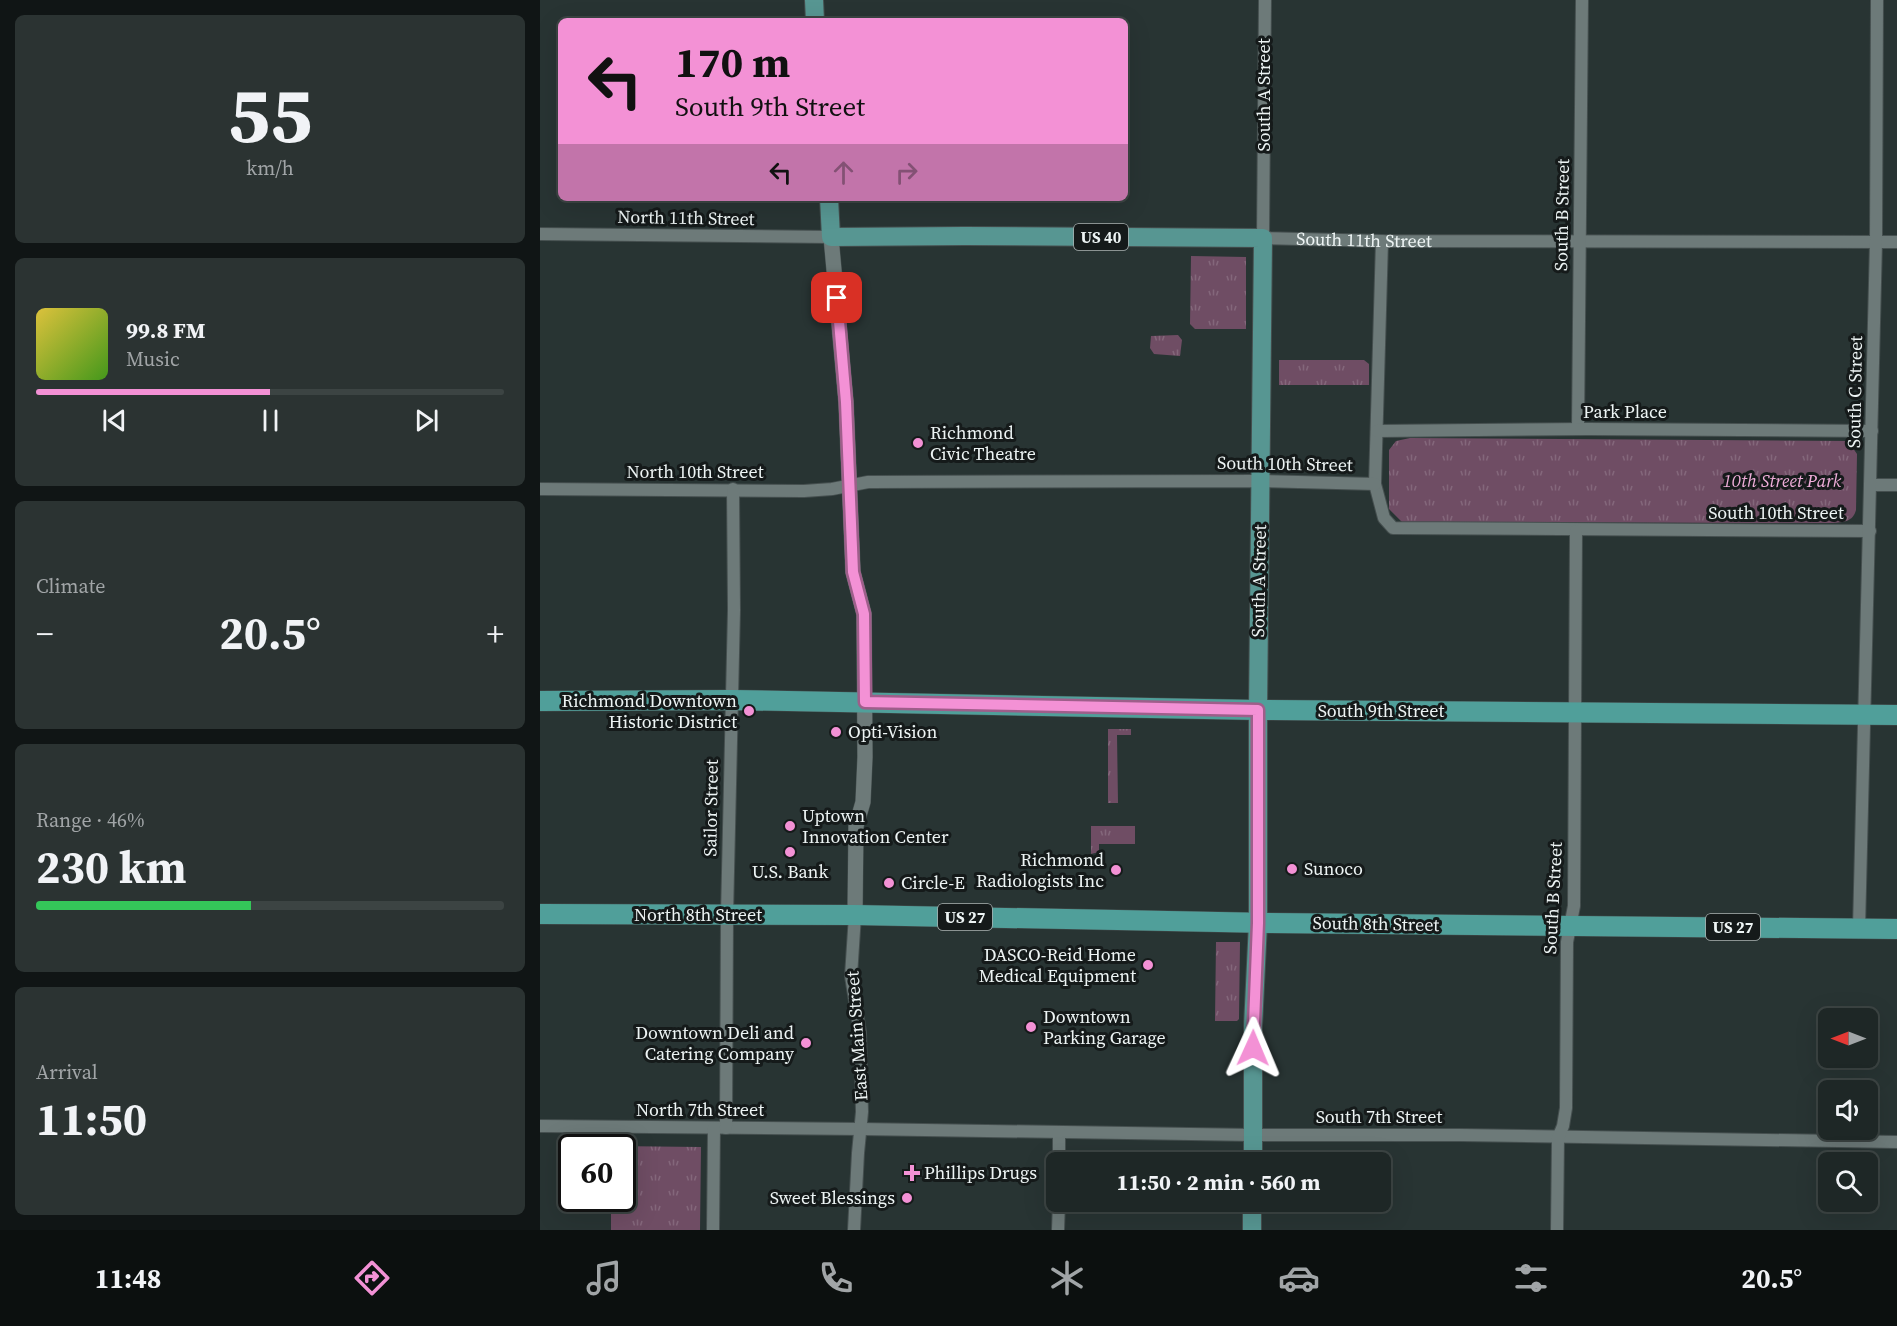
<!DOCTYPE html>
<html lang="en">
<head>
<meta charset="utf-8">
<style>
  :root { --surface:#1e2726; --page:#2b3332; --text:#f1f3f6; --muted:#a1a5a7; --line:#3c4443; --accent:#f391d5 }
  body { margin:0; font-family:"Source Serif 4",serif; background:var(--page); color:var(--text); height:100vh; display:flex; flex-direction:column; font-size:22px; white-space:nowrap }
  * { box-sizing:border-box; margin:0 }
  p { font-size:20px; color:var(--muted) }
  .icon { flex:none; width:33px; height:33px; fill:none; stroke:currentColor; stroke-width:2; stroke-linecap:round; stroke-linejoin:round }
  .map { position:relative; flex:1; overflow:hidden }
  .panel { display:flex; flex-direction:column; gap:15px; padding:15px; background:#101515; width:540px }
  .panel>* { flex:none }
  .top-card { position:absolute; left:18px; top:18px; width:570px; height:183px; border-radius:9px; box-shadow:0 6px 24px #0002,0 0 0 2px var(--line); background:#f391d5; color:#111; overflow:hidden }
  .needle { width:39px; rotate:270deg }
  .fabs { position:absolute; left:1278px; top:1008px; display:grid; gap:12px }
  .fabs a { display:grid; place-items:center; width:60px; height:60px; border-radius:9px; background:var(--surface); box-shadow:0 6px 24px #0002,0 0 0 2px var(--line); font-size:30px }
  .speed { position:absolute; left:18px; top:1134px; display:flex; gap:12px; font-size:30px; font-weight:700; text-align:center }
  .speed>* { display:grid; place-content:center; width:78px; height:78px; border-radius:50%; background:var(--surface); box-shadow:0 6px 24px #0002,0 0 0 2px var(--line); line-height:1 }
  .speed .limit { border:3px solid #111; border-radius:9px; background:#fff; color:#111 }
  .pin { position:absolute; display:grid; place-items:center; width:51px; height:51px; color:#fff; margin:-26px; border-radius:12px; box-shadow:0 3px 9px #0006 }
  .me { position:absolute; width:66px; margin:-33px; rotate:1deg; stroke-linejoin:round; filter:drop-shadow(0 0 4px #0008) }
  .turn { display:flex; align-items:center; gap:21px; height:126px; padding:0 18px; font-size:27px }
  .turn .icon { width:78px; height:78px; stroke-width:2.5 }
  .turn b { display:block; font-size:42px; line-height:51px }
  .lanes { display:flex; align-items:center; height:57px; padding:0 18px; background:#0003; justify-content:center; gap:30px; direction:ltr }
  .lanes .off { opacity:.35 }
  .big { font-size:45px; font-weight:700; line-height:1.1 }
  .panel .card { flex:1; display:flex; flex-direction:column; justify-content:center; gap:9px; min-width:0; padding:0 21px; border-radius:9px; background:var(--page) }
  .panel .dial { align-items:center; gap:0 }
  .dial b { font-size:78px; line-height:1 }
  .song { display:flex; align-items:center; gap:18px }
  .cover { width:72px; height:72px; border-radius:9px; background:linear-gradient(135deg,hsl(50 70% 55%),hsl(100 70% 35%)) }
  .played { height:6px; border-radius:3px; background:linear-gradient(90deg,var(--accent) 50%,var(--line) 50%) }
  .keys { display:flex; justify-content:space-around; direction:ltr }
  .heat { display:flex; justify-content:space-between; align-items:center; font-size:33px; direction:ltr }
  .charge { height:9px; border-radius:4px; background:linear-gradient(90deg,#34c759 46%,var(--line) 0) }
  .trip { position:absolute; left:506px; top:1152px; width:345px; height:60px; border-radius:9px; background:var(--surface); box-shadow:0 6px 24px #0002,0 0 0 2px var(--line); font-weight:700; line-height:60px; text-align:center }
  .tab-bar { display:flex; height:96px; justify-content:space-around; align-items:center; background:#0c100f; color:var(--muted) }
  .tab-bar .icon { width:42px; height:42px }
  .tab-bar .selected { color:var(--accent) }
  .tab-bar b { font-size:27px; color:var(--text) }
  main { display:flex; flex:1; min-height:0 }
  .map>svg:first-child { display:block }
  .grass { fill:url(#grass-tufts) }
  .lines { fill:none; stroke-linecap:round; stroke-linejoin:round }
  .minor-casing { stroke:#454f4f; stroke-width:14 }
  .tertiary-casing { stroke:#454f4f; stroke-width:16 }
  .primary-casing { stroke:#454f4f; stroke-width:20 }
  .trunk-casing { stroke:#454f4f; stroke-width:21 }
  .minor { stroke:#6d7a79; stroke-width:12 }
  .tertiary { stroke:#6d7a79; stroke-width:15 }
  .primary { stroke:#579692; stroke-width:18 }
  .trunk { stroke:#509f9a; stroke-width:20 }
  .route-casing { stroke:#9e5e8a; stroke-width:15 }
  .route { stroke:#f391d5; stroke-width:10 }
  .poi-dot { fill:#f391d5; stroke:#151a1a; stroke-width:2 }
  .labels { text-anchor:middle; stroke-width:6; stroke-linejoin:round; paint-order:stroke }
  .shield { fill:#151a1a; stroke:#acb3b3; stroke-width:1.5 }
  .shield-label { font-size:16px; font-weight:bold; fill:#edf4f4 }
  .street-label { font-size:18px; fill:#edf4f4; stroke:#151a1a }
  .poi-label { font-size:18px; fill:#edf4f4; stroke:#151a1a; text-anchor:start }
  .park-label { font-size:18px; font-style:italic; fill:#f0aeda; stroke:#151a1a }
</style>
</head>
<body>
<main>
<section class="panel">
<div class="card dial"><b>55</b><p>km/h</p></div>
<div class="card">
<div class="song"><i class="cover"></i><div><b>99.8 FM</b><p>Music</p></div></div>
<div class="played"></div>
<div class="keys"><svg class="icon" aria-label="previous" viewBox="0 0 24 24"><path d="M18 5L8 12l10 7zM5 5v14"/></svg><svg class="icon" aria-label="pause" viewBox="0 0 24 24"><path d="M8 5v14M16 5v14"/></svg><svg class="icon" aria-label="next" viewBox="0 0 24 24"><path d="M6 5l10 7-10 7zM19 5v14"/></svg></div>
</div>
<div class="card"><p>Climate</p>
<div class="heat"><a>−</a><b class="big">20.5°</b><a>+</a></div>
</div>
<div class="card"><p>Range · 46%</p><b class="big">230 km</b><div class="charge"></div></div>
<div class="card"><p>Arrival</p><b class="big">11:50</b></div>
</section>
<div class="map">
<svg width="1357" height="1230" viewBox="0 0 1357 1230">
  <defs>
    <pattern id="grass-tufts" width="24" height="20" patternUnits="userSpaceOnUse" patternTransform="scale(1.5)"><rect width="24" height="20" fill="#6f4d64"/><path d="M3 7l-1-3M5 7V3M7 7l1-3M15 17l-1-3M17 17v-4M19 17l1-3" fill="none" stroke="#84677b"/></pattern>
  </defs>
  <rect width="100%" height="100%" fill="#283433"/>
  <path class="grass" d="M 651,256 L 706,257 L 706,329 L 655,329 L 650,324 Z
    M 638,335 L 642,340 L 640,356 L 614,354 L 610,348 L 611,336 Z
    M 739,360 L 824,360 L 829,364 L 829,385 L 739,385 Z
    M 870,438 L 1308,441 L 1317,454 L 1316,510 C 1313,522 1303,522 1293,523 L 862,522 L 849,509 L 849,450 L 856,441 Z
    M 568,729 L 591,729 L 591,735 L 577,735 L 578,803 L 568,803 Z
    M 551,826 L 595,826 L 595,844 L 559,844 L 559,852 L 551,854 Z
    M 676,942 L 700,942 L 699,1019 L 697,1021 L 675,1021 Z
    M 72,1146 L 161,1147 L 160,1230 L 71,1230 L 71,1199 L 82,1198 L 82,1148 Z
    M 659,1154 L 697,1154 L 697,1162 L 661,1162 Z"/>
  <g class="lines">
    <defs>
      <g id="minor">
        <path id="s1" d="M 725,0 L 723,238 L 842,241 L 1357,242"/>
        <path d="M 0,234 L 291,237"/>
        <path d="M 842,241 L 835,484 L 844,518 L 853,528 L 1330,531"/>
        <path d="M 1038,429 L 1042,0"/>
        <path d="M 837,431 L 1048,429 L 1332,431"/>
        <path d="M 1331,485 L 1357,485"/>
        <path d="M 0,489 L 264,491 L 292,489 L 328,482 L 721,481 L 835,484"/>
        <path d="M 1319,928 L 1336,242 L 1337,0"/>
        <path d="M 0,1126 L 321,1129 L 713,1135 L 920,1135 L 1357,1142"/>
        <path d="M 186,1128 L 187,915 L 194,610 L 193,489"/>
        <path d="M 519,1132 L 519,1162"/>
        <path d="M 173,1230 L 174,1128"/>
        <path d="M 314,1230 L 318,1153 L 322,1112 L 320,1032 L 311,976 L 315,915"/>
        <path d="M 518,1230 L 519,1202"/>
        <path d="M 1017,1230 L 1018,1138 L 1023,1126 L 1026,1108 L 1027,942 L 1034,906 L 1036,531"/>
      </g>
      <path id="tertiary" d="M 291,237 L 306,402 L 313,572 L 324,614 L 325,757 L 323,802 L 316,826 L 315,915"/>
      <path id="primary" d="M 274,0 L 275,21
        M 289,198 L 291,237 L 425,236 L 723,238 L 718,710 L 718,923 L 713,1026 L 713,1162
        M 712,1230 L 712,1202"/>
      <path id="trunk" d="M 0,701 L 191,700 L 718,710 L 1357,715
        M 0,914 L 315,915 L 729,923 L 1357,929"/>
    </defs>
    <use href="#minor" class="minor-casing"/>
    <use href="#tertiary" class="tertiary-casing"/>
    <use href="#primary" class="primary-casing"/>
    <use href="#trunk" class="trunk-casing"/>
    <use href="#minor" class="minor"/>
    <use href="#tertiary" class="tertiary"/>
    <use href="#primary" class="primary"/>
    <use href="#trunk" class="trunk"/>
  </g>
  <g class="lines">
    <defs>
      <path id="route" d="M 297,298 L 306,402 L 313,572 L 324,614 L 325,702 L 718,710 L 718,923 L 713,1048"/>
    </defs>
    <use href="#route" class="route-casing"/>
    <use href="#route" class="route"/>
  </g>
  <g class="poi-dot">
    <circle cx="378" cy="443" r="6"/>
    <circle cx="209" cy="711" r="6"/>
    <circle cx="296" cy="732" r="6"/>
    <circle cx="250" cy="826" r="6"/>
    <circle cx="250" cy="852" r="6"/>
    <circle cx="752" cy="869" r="6"/>
    <circle cx="576" cy="870" r="6"/>
    <circle cx="349" cy="883" r="6"/>
    <circle cx="608" cy="965" r="6"/>
    <circle cx="491" cy="1027" r="6"/>
    <circle cx="266" cy="1043" r="6"/>
    <path d="M369 1164h6v6h6v6h-6v6h-6v-6h-6v-6h6z"/>
    <circle cx="367" cy="1198" r="6"/>
  </g>
  <g class="labels">
    <g class="shield">
      <rect x="534" y="224" width="54" height="26" rx="4.5"/>
      <rect x="398" y="904" width="54" height="26" rx="4.5"/>
      <rect x="1166" y="914" width="54" height="26" rx="4.5"/>
    </g>
    <g class="shield-label">
      <text x="561" y="243">US 40</text>
      <text x="425" y="923">US 27</text>
      <text x="1193" y="933">US 27</text>
    </g>
    <g class="street-label">
      <text transform="translate(724 95) rotate(-90)" y="6">South A Street</text>
      <text transform="translate(1022 215) rotate(-89)" y="6">South B Street</text>
      <text transform="translate(146 218) rotate(1)" y="6">North 11th Street</text>
      <text dy="6" stroke="none"><textPath href="#s1" startOffset="339">South 11th Street</textPath></text>
      <text transform="translate(1315 392) rotate(-89)" y="6">South C Street</text>
      <text x="1085" y="418">Park Place</text>
      <text transform="translate(745 464) rotate(1)" y="6">South 10th Street</text>
      <text x="155" y="478">North 10th Street</text>
      <text x="1236" y="519">South 10th Street</text>
      <text transform="translate(719 581) rotate(-89)" y="6">South A Street</text>
      <text x="841" y="717">South 9th Street</text>
      <text transform="translate(171 808) rotate(-89)" y="6">Sailor Street</text>
      <text transform="translate(1013 898) rotate(-87)" y="6">South B Street</text>
      <text x="158" y="921">North 8th Street</text>
      <text transform="translate(836 924) rotate(1)" y="6">South 8th Street</text>
      <text transform="translate(317 1036) rotate(-94)" y="6">East Main Street</text>
      <text x="160" y="1116">North 7th Street</text>
      <text x="839" y="1123">South 7th Street</text>
    </g>
    <g class="poi-label">
      <text x="390" y="439">Richmond<tspan x="390" dy="21">Civic Theatre</tspan></text>
      <text x="197" y="707" text-anchor="end">Richmond Downtown<tspan x="197" dy="21">Historic District</tspan></text>
      <text x="308" y="738">Opti-Vision</text>
      <text x="262" y="822">Uptown<tspan x="262" dy="21">Innovation Center</tspan></text>
      <text x="564" y="866" text-anchor="end">Richmond<tspan x="564" dy="21">Radiologists Inc</tspan></text>
      <text x="764" y="875">Sunoco</text>
      <text x="250" y="878" text-anchor="middle">U.S. Bank</text>
      <text x="361" y="889">Circle-E</text>
      <text x="596" y="961" text-anchor="end">DASCO-Reid Home<tspan x="596" dy="21">Medical Equipment</tspan></text>
      <text x="503" y="1023">Downtown<tspan x="503" dy="21">Parking Garage</tspan></text>
      <text x="254" y="1039" text-anchor="end">Downtown Deli and<tspan x="254" dy="21">Catering Company</tspan></text>
      <text x="384" y="1179">Phillips Drugs</text>
      <text x="355" y="1204" text-anchor="end">Sweet Blessings</text>
    </g>
    <g class="park-label">
      <text x="1242" y="487">10th Street Park</text>
    </g>
  </g>
</svg>
<div class="fabs">
<a><svg class="needle" viewBox="-14 -14 28 28"><path d="M0-13l5 13h-10z" fill="#e53935"/><path d="M0 13l5-13h-10z" fill="#a1a5a7"/></svg></a>
<a><svg class="icon" aria-label="sound" viewBox="0 0 24 24"><path d="M4 9h4l5-4v14l-5-4H4zM17 9q2 3 0 6"/></svg></a>
<a><svg class="icon" aria-label="search" viewBox="0 0 24 24"><circle cx="10" cy="10" r="6"/><path d="M15 15l6 6"/></svg></a>
</div>
<div class="speed"><div class="limit">60</div></div>
<div class="pin" style="left:297px;top:298px;background:#d93025"><svg class="icon" aria-label="arrive" viewBox="0 0 24 24"><path d="M6 21V4h12l-3 4 3 4H6"/></svg></div>
<svg class="me" style="left:713px;top:1048px" viewBox="-20 -20 40 40"><path d="M0-17L14 15 0 8-14 15z" fill="#f391d5" stroke="#fff" stroke-width="4"/></svg>
<div class="trip">11:50 · 2 min · 560 m</div>
<div class="top-card">
<div class="turn"><svg class="icon" aria-label="left" viewBox="0 0 24 24"><path d="M17 20v-9H6M10 6l-5 5 5 5"/></svg><div><b>170 m</b>South 9th Street</div></div>
<div class="lanes"><svg class="icon" aria-label="left" viewBox="0 0 24 24"><path d="M17 20v-9H6M10 6l-5 5 5 5"/></svg><svg class="icon off" aria-label="ahead" viewBox="0 0 24 24"><path d="M12 20V5M6 11l6-6 6 6"/></svg><svg class="icon off" aria-label="right" viewBox="0 0 24 24"><path d="M7 20v-9h11M14 6l5 5-5 5"/></svg></div>
</div>
</div>
</main>
<nav class="tab-bar">
<b>11:48</b>
<svg class="icon selected" aria-label="directions" viewBox="0 0 24 24"><path d="M12 3l9 9-9 9-9-9zM9 14v-3h6M13 9l2 2-2 2"/></svg>
<svg class="icon" aria-label="music" viewBox="0 0 24 24"><path d="M9 18V5l10-2v13"/><circle cx="6" cy="18" r="3"/><circle cx="16" cy="16" r="3"/></svg>
<svg class="icon" aria-label="phone" viewBox="0 0 24 24"><path d="M5 4h4l2 5-3 2q2 4 5 5l2-3 5 2v4C11 20 4 13 5 4z"/></svg>
<svg class="icon" aria-label="climate" viewBox="0 0 24 24"><path d="M12 3v18M4 7l16 10M4 17L20 7"/></svg>
<svg class="icon" aria-label="car" viewBox="0 0 24 24"><path d="M5 17H2v-5l4-1 3-4h7l3 4 3 1v5h-3M9 17h6M6 11h13"/><circle cx="7" cy="17" r="2"/><circle cx="17" cy="17" r="2"/></svg>
<svg class="icon" aria-label="filters" viewBox="0 0 24 24"><path d="M4 7h16M4 17h16"/><circle cx="9" cy="7" r="2"/><circle cx="15" cy="17" r="2"/></svg>
<b>20.5°</b>
</nav>
</body>
</html>
